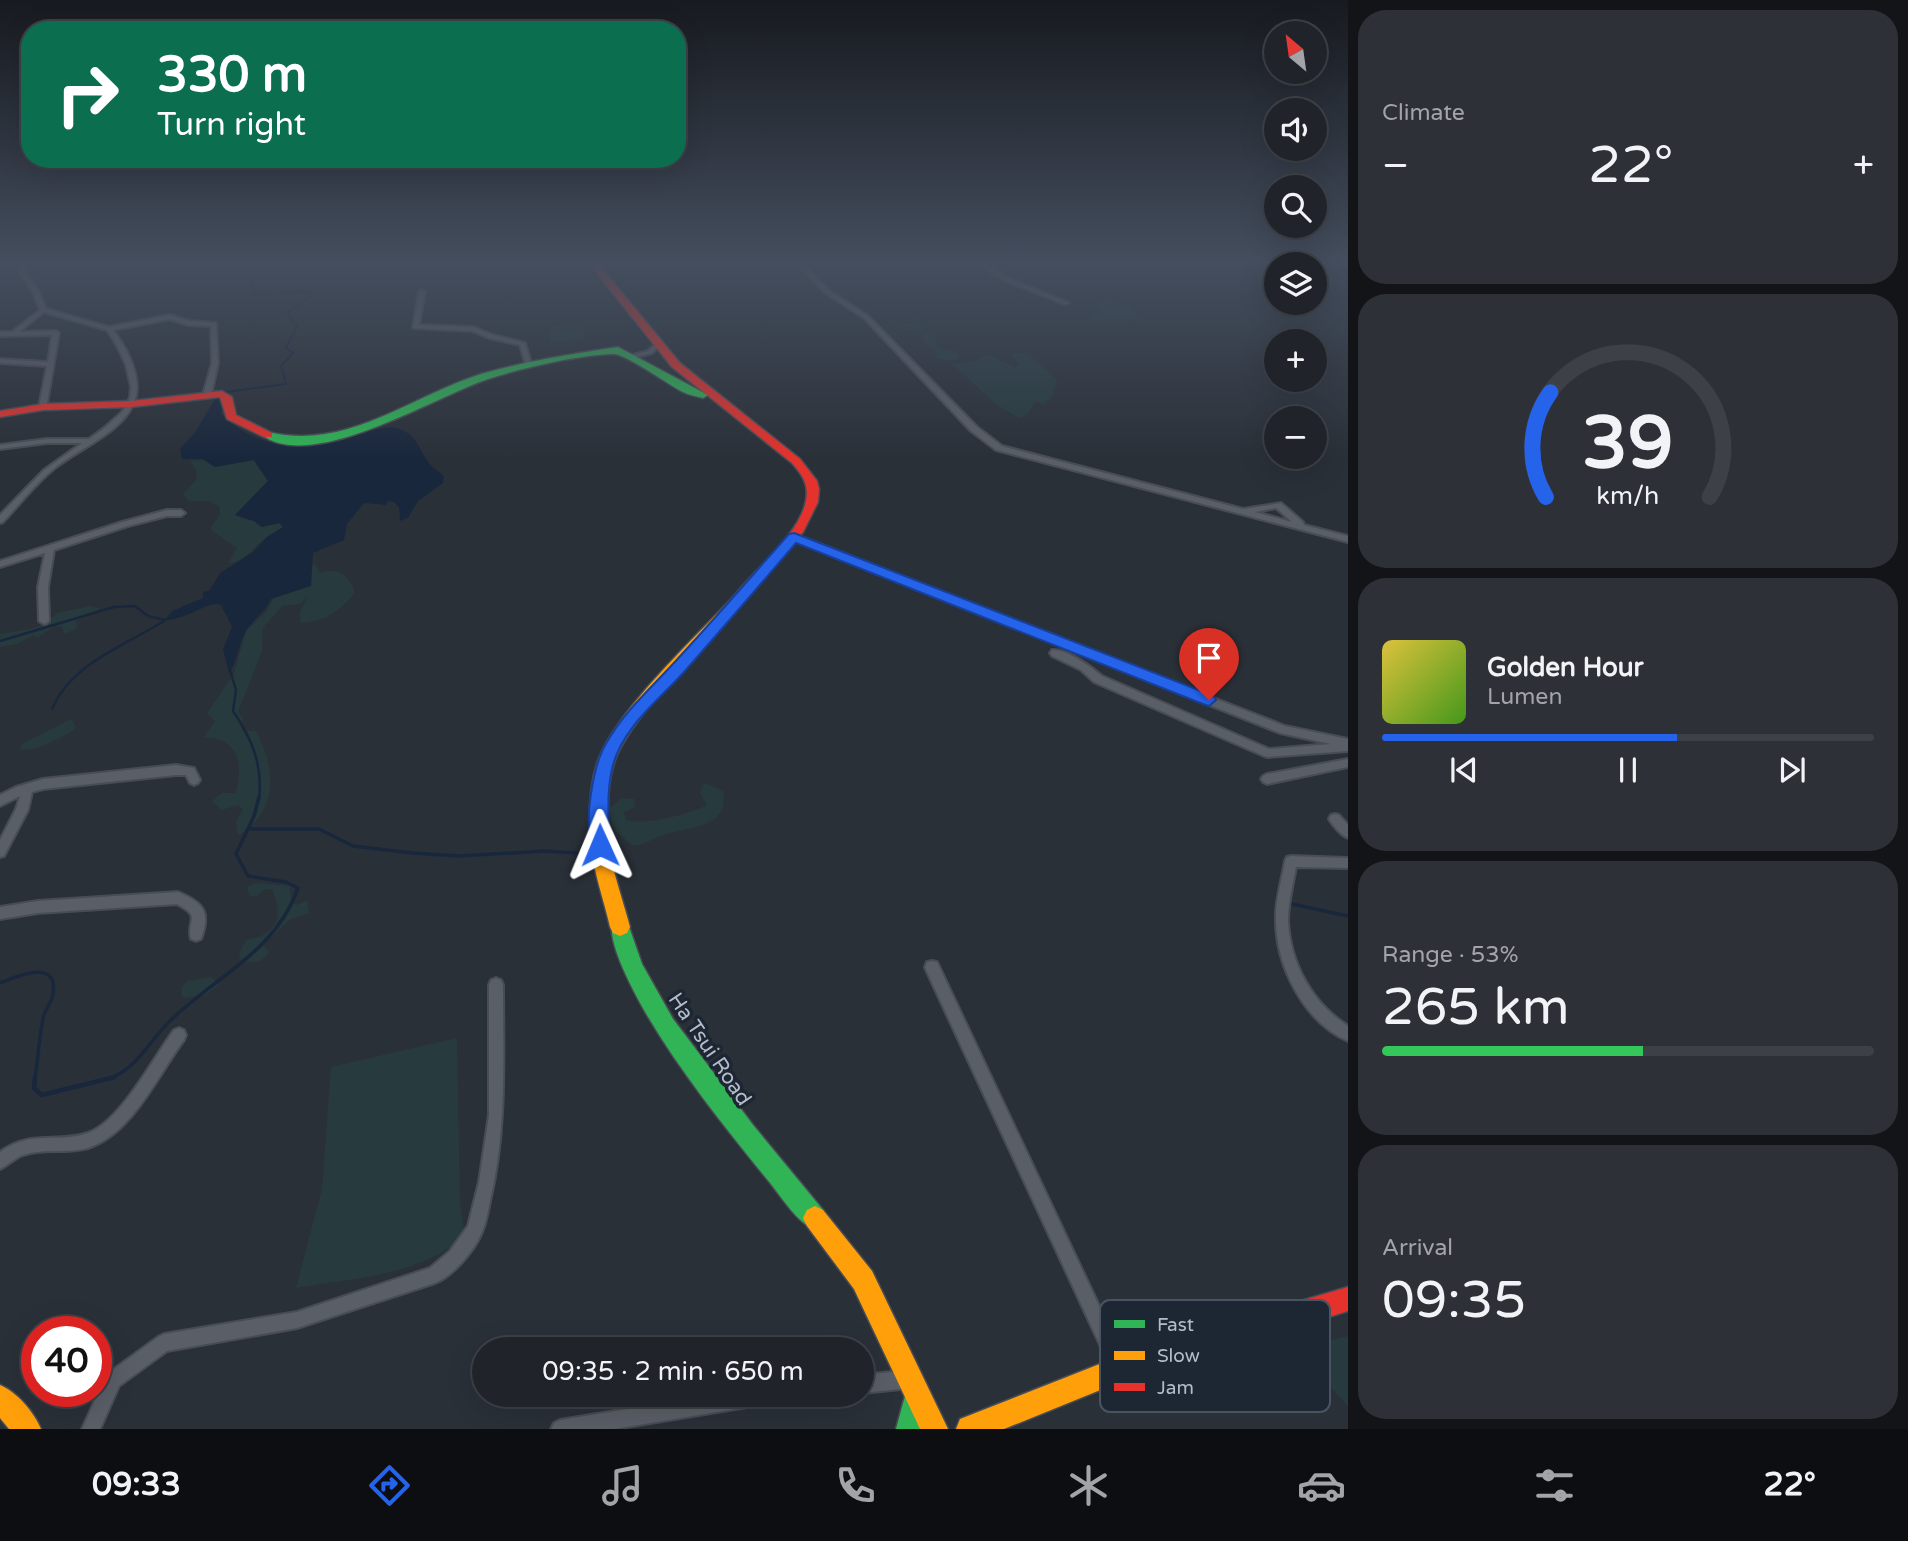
<!DOCTYPE html>
<html lang="en">
<head>
<meta charset="utf-8">
<style>
  :root { --surface:#20242a; --page:#2d3036; --text:#f1f3f6; --muted:#a2a4a8; --line:#3d4147; --accent:#2563eb }
  body { margin:0; font-family:"Varela Round",sans-serif; background:var(--page); color:var(--text); height:100vh; display:flex; flex-direction:column; font-size:26px; white-space:nowrap }
  * { box-sizing:border-box; margin:0 }
  p { font-size:23px; color:var(--muted) }
  .icon { flex:none; width:38px; height:38px; fill:none; stroke:currentColor; stroke-width:2; stroke-linecap:round; stroke-linejoin:round }
  .map { position:relative; flex:1; overflow:hidden }
  .drawer { display:flex; flex-direction:column; gap:10px; padding:10px; background:#121417; width:560px }
  .drawer>* { flex:none }
  .hud { position:absolute; left:21px; top:21px; width:665px; height:147px; border-radius:28px; box-shadow:0 7px 28px #0002,0 0 0 2px var(--line); background:#0b6e4f; color:#fff; overflow:hidden }
  .needle { width:46px; rotate:331deg }
  .fabs { position:absolute; left:1264px; top:21px; display:grid; gap:14px }
  .fabs a { display:grid; place-items:center; width:63px; height:63px; border-radius:50%; background:var(--surface); box-shadow:0 7px 28px #0002,0 0 0 2px var(--line); font-size:35px }
  .speed { position:absolute; left:21px; top:1316px; display:flex; gap:14px; font-size:35px; font-weight:700; text-align:center }
  .speed>* { display:grid; place-content:center; width:91px; height:91px; border-radius:50%; background:var(--surface); box-shadow:0 7px 28px #0002,0 0 0 2px var(--line); line-height:1 }
  .speed .limit { border:10px solid #d22; background:#fff; color:#111 }
  .pin { position:absolute; display:grid; place-items:center; width:60px; height:60px; color:#fff; margin:-72px -30px; border-radius:50% 50% 50% 0; rotate:-45deg; box-shadow:0 0 7px #0007 }
  .pin .icon { rotate:45deg }
  .me { position:absolute; width:77px; margin:-38px; rotate:359deg; stroke-linejoin:round; filter:drop-shadow(0 0 5px #0008) }
  .turn { display:flex; align-items:center; gap:24px; height:147px; padding:0 21px; font-size:32px }
  .turn .icon { width:91px; height:91px; stroke-width:2.5 }
  .turn b { display:block; font-size:49px; line-height:60px }
  .big { font-size:52px; font-weight:600; line-height:1.1 }
  .drawer .widget { flex:1; display:flex; flex-direction:column; justify-content:center; gap:10px; min-width:0; padding:0 24px; border-radius:28px; background:var(--page) }
  .drawer .dial { align-items:center; gap:0 }
  .dial svg { height:182px; overflow:visible; fill:none; stroke:var(--line); stroke-width:7; stroke-linecap:round; text-anchor:middle }
  .dial text { fill:var(--text); stroke:none }
  .song { display:flex; align-items:center; gap:21px }
  .cover { width:84px; height:84px; border-radius:10px; background:linear-gradient(135deg,hsl(50 70% 55%),hsl(100 70% 35%)) }
  .played { height:7px; border-radius:4px; background:linear-gradient(90deg,var(--accent) 60%,var(--line) 60%) }
  .keys { display:flex; justify-content:space-around; direction:ltr }
  .heat { display:flex; justify-content:space-between; align-items:center; font-size:38px; direction:ltr }
  .charge { height:10px; border-radius:5px; background:linear-gradient(90deg,#34c759 53%,var(--line) 0) }
  .trip { position:absolute; left:472px; top:1337px; width:402px; height:70px; border-radius:35px; background:var(--surface); box-shadow:0 7px 28px #0002,0 0 0 2px var(--line); font-weight:600; line-height:70px; text-align:center }
  .menu { display:flex; height:112px; justify-content:space-around; align-items:center; background:#0d0e11; color:var(--muted) }
  .menu .icon { width:49px; height:49px }
  .menu .on { color:var(--accent) }
  .menu b { font-size:32px; color:var(--text) }
  main { display:flex; flex:1; min-height:0 }
  .map>svg:first-child { display:block }
  .green { fill:#273a3e }
  .water { fill:#19273c }
  .lines { fill:none; stroke-linecap:round; stroke-linejoin:round }
  .stream-far3 { stroke:#19273c; stroke-width:2 }
  .stream-far2 { stroke:#19273c; stroke-width:2.5 }
  .stream-far1 { stroke:#19273c; stroke-width:3.5 }
  .stream { stroke:#19273c; stroke-width:4.5 }
  .street-casing { stroke:#484c55; stroke-width:4 }
  .fast-casing { stroke:#484c55; stroke-width:3 }
  .slow-casing { stroke:#484c55; stroke-width:3 }
  .jam-casing { stroke:#484c55; stroke-width:3 }
  .street { fill:#5a5e66; fill-rule:evenodd }
  .fast { fill:#30b455; fill-rule:evenodd }
  .slow { fill:#ff9f0a; fill-rule:evenodd }
  .jam { fill:#e5322d; fill-rule:evenodd }
  .route { fill:#2563eb; stroke:#184099; stroke-width:2 }
  .labels { text-anchor:middle; stroke-width:7; stroke-linejoin:round; paint-order:stroke }
  .street-label { font-size:21px; fill:#b4bcc9; stroke:#1d2633 }
  .key { fill:#1d2633; stroke:#4a5360; stroke-width:2 }
  .key-label { font-size:19px; fill:#b4bcc9 }
</style>
</head>
<body>
<main>
<div class="map">
<svg width="1348" height="1429" viewBox="0 0 1348 1429">
  <rect width="100%" height="100%" fill="#2a3038"/>
  <path class="green" d="M 1107,302 L 1128,306 L 1140,318 L 1120,322 L 1095,321 L 1092,317 L 1096,313 L 1104,317 L 1098,304 Z
    M 911,316 L 936,339 L 937,347 L 958,353 L 959,359 L 949,361 L 936,358 L 934,348 L 923,342 L 922,332 L 892,327 L 903,326 L 902,323 L 915,324 Z
    M 584,325 L 584,340 L 550,342 L 551,326 Z
    M 1015,353 L 1027,353 L 1057,380 L 1053,395 L 1044,405 L 1036,401 L 1027,415 L 1019,418 L 998,406 L 952,364 L 973,361 L 990,355 L 1015,368 L 1019,363 L 1012,356 Z
    M 203,460 L 215,467 L 253,460 L 268,481 L 252,497 L 240,518 L 254,521 L 262,527 L 279,523 L 283,527 C 278,532 273,533 267,537 C 254,545 246,563 228,563 L 237,548 L 212,531 L 211,527 L 220,515 L 220,507 L 209,501 L 189,501 L 183,494 L 197,479 L 196,470 L 190,461 Z
    M 315,564 L 320,573 C 340,567 348,575 355,592 C 343,609 323,623 301,623 L 300,612 L 308,596 L 300,604 L 282,606 L 263,628 L 262,651 L 238,712 L 243,718 L 242,730 L 256,731 C 276,767 279,813 238,835 L 236,822 L 243,809 L 238,805 L 222,810 L 212,801 L 222,793 L 236,793 C 240,774 244,750 220,740 C 215,738 209,739 204,737 L 215,721 L 207,713 L 234,674 L 246,631 L 267,611 L 274,597 L 307,566 Z
    M 91,606 L 101,609 L 76,621 L 77,628 L 65,634 L 62,627 L 55,626 L 37,638 L 34,635 L 17,644 L 0,647 L 0,634 L 30,629 L 44,624 L 57,613 Z
    M 71,719 L 76,728 C 66,736 31,754 20,749 L 22,744 Z
    M 704,783 L 723,791 C 729,822 702,826 677,831 C 664,834 652,840 640,845 L 632,845 C 618,834 609,827 610,808 L 622,798 L 634,799 L 635,807 L 624,812 L 626,820 C 645,826 689,814 707,805 L 700,793 Z
    M 255,883 L 290,886 L 291,903 L 297,905 L 307,900 L 309,913 L 289,920 L 263,945 L 269,952 C 260,965 255,963 241,961 L 239,953 L 246,940 C 252,938 258,938 263,935 C 283,925 279,905 272,889 L 265,889 L 255,897 L 249,895 L 247,887 Z
    M 211,977 L 219,985 L 205,995 L 184,998 L 181,995 L 182,987 L 188,981 Z
    M 457,1038 L 460,1204 L 465,1235 C 422,1276 353,1278 296,1288 L 322,1189 L 331,1067 Z
    M 1348,1336 L 1348,1406 L 1303,1357 L 1311,1345 Z"/>
  <path class="water" d="M 216,397 L 224,397 L 221,414 C 253,447 301,452 343,440 C 362,435 387,420 406,432 C 418,439 420,451 428,462 C 432,468 438,471 444,476 L 443,483 L 418,501 L 408,518 L 400,521 L 399,507 L 394,502 L 388,501 L 386,505 L 364,503 L 347,524 L 344,540 L 313,553 L 311,586 L 271,599 C 265,613 254,618 246,631 C 239,644 238,660 229,673 L 223,649 L 232,627 L 221,605 C 208,600 187,620 165,620 L 172,611 L 203,598 L 203,592 L 210,590 L 220,573 L 253,552 L 267,537 L 283,527 L 279,523 L 262,527 L 254,521 L 235,515 L 268,481 L 254,460 L 215,467 L 203,459 L 182,459 L 180,449 L 196,431 Z"/>
  <g class="lines">
    <path class="stream-far3" d="M 1324,260 L 1348,271
      M 226,392 L 286,384 L 281,366 L 293,353 L 286,348 L 297,326 L 287,313 L 310,297 L 309,292 L 302,291 L 255,295 L 249,274 L 264,260"/>
    <path class="stream-far2" d="M 0,641 L 114,607 L 135,606 L 148,616 L 165,620
      M 230,670 L 236,690 L 233,711 C 252,739 263,765 259,799
      M 52,709 C 73,661 126,646 167,619"/>
    <path class="stream-far1" d="M 250,829 L 319,829 L 353,846 L 412,853 L 459,856 L 545,851 L 577,853
      M 1292,904 L 1348,916
      M 0,983 C 15,977 59,957 53,994 C 52,1003 44,1010 43,1019 C 39,1038 38,1059 35,1078
      M 111,1078 C 141,1065 150,1039 172,1019 C 218,975 276,951 298,888 L 286,882 L 248,876 L 236,854 L 254,816 L 259,797"/>
    <path class="stream" d="M 35,1077 L 34,1088 L 42,1095 L 115,1077"/>
    <defs>
      <path id="street" d="M 20,260 L 26,260 L 24,270 L 39,292 L 46,309 L 109,327 L 170,315 L 189,321 L 216,323 L 218,363 L 211,395 L 204,397 L 203,395 L 212,363 L 211,326 L 188,325 L 170,319 L 113,330 C 123,343 131,357 135,373 C 149,423 86,443 55,468 C 36,483 20,504 3,522 L 0,523 L 0,515 L 44,470 L 82,443 L 47,443 L 0,449 L 0,445 L 47,439 L 89,439 L 103,429 L 121,413 L 127,405 L 130,397 L 131,387 L 126,365 L 116,344 L 107,330 L 44,312 L 19,332 L 56,331 L 59,333 L 46,409 L 39,407 L 47,366 L 0,363 L 0,359 L 48,362 L 52,335 L 0,336 L 0,332 L 12,332 L 40,310 L 33,292 L 18,270 Z
        M 793,260 L 799,260 L 828,290 L 868,316 L 977,427 L 1002,446 L 1243,509 L 1281,503 L 1303,522 L 1304,525 L 1348,536 L 1348,542 L 996,450 L 971,431 L 864,318 L 824,292 ZM 1276,508 L 1292,522 L 1255,512 Z
        M 970,260 L 977,260 L 1010,279 L 1069,303 L 1064,304 L 1006,281 Z
        M 422,290 L 425,292 L 419,325 L 473,327 L 493,335 L 525,343 L 532,366 L 531,367 L 526,366 L 520,345 L 489,338 L 472,331 L 413,328 L 419,292 Z
        M 656,343 L 661,344 L 652,353 L 632,358 L 629,356 L 648,351 Z
        M 167,510 L 181,510 L 185,513 L 181,516 L 167,516 L 128,526 L 54,550 L 48,587 L 49,621 L 47,623 L 44,624 L 39,621 L 38,587 L 45,553 L 0,567 L 0,561 L 122,522 Z
        M 794,534 L 1285,726 L 1348,739 L 1348,751 L 1268,757 L 1264,756 L 1094,682 L 1081,670 L 1052,656 L 1050,653 L 1052,650 C 1067,649 1090,666 1102,676 L 1269,749 L 1331,744 L 1280,733 L 791,539 L 791,535 Z
        M 1348,759 L 1348,767 L 1267,784 L 1263,782 L 1261,779 L 1263,776 L 1267,774 Z
        M 176,765 L 194,768 L 200,780 L 198,783 L 194,785 L 190,783 L 186,775 L 176,775 L 43,789 L 32,792 L 28,810 L 4,856 L 0,857 L 0,840 L 16,809 L 20,796 L 0,806 L 0,795 L 16,787 L 43,779 Z
        M 1335,814 L 1339,815 L 1348,825 L 1348,838 C 1341,835 1333,826 1329,819 L 1331,815 Z
        M 1291,856 L 1348,858 L 1348,868 L 1296,867 C 1293,884 1288,903 1288,921 C 1290,963 1312,1003 1348,1026 L 1348,1041 C 1304,1022 1276,966 1276,920 C 1275,900 1282,880 1285,861 L 1287,857 Z
        M 178,892 C 204,903 211,912 201,939 L 196,941 L 191,939 C 186,918 203,918 177,904 L 38,913 L 0,919 L 0,907 L 38,901 Z
        M 932,961 L 937,962 L 1126,1363 L 1129,1369 L 1126,1375 L 1120,1378 L 1114,1375 L 927,972 L 925,967 L 927,962 Z
        M 496,978 L 501,980 L 503,985 C 503,1057 507,1130 490,1201 C 488,1211 486,1223 482,1232 C 475,1250 453,1276 435,1283 L 297,1328 L 167,1351 L 119,1386 L 100,1429 L 82,1429 L 107,1374 L 158,1337 L 164,1334 L 297,1312 L 430,1268 L 450,1251 L 468,1226 L 479,1182 L 489,1115 L 489,985 L 491,980 Z
        M 179,1028 L 184,1030 L 186,1035 L 184,1040 C 158,1075 132,1134 88,1148 C 67,1154 44,1148 23,1155 C 15,1158 8,1165 0,1169 L 0,1152 C 31,1129 57,1144 88,1133 C 120,1122 154,1057 174,1030 Z
        M 910,1370 L 916,1373 L 919,1379 L 916,1385 L 910,1388 L 863,1393 L 863,1375 Z
        M 714,1395 L 775,1395 L 772,1401 L 766,1404 L 614,1429 L 551,1429 L 554,1423 L 560,1420 Z"/>
      <path id="fast" d="M 618,347 L 708,395 L 703,398 C 696,396 689,395 683,392 C 669,385 625,353 613,354 C 578,355 522,368 488,379 C 436,396 312,473 262,435 L 268,432 C 347,451 409,397 481,374 C 526,361 572,354 618,347 Z
        M 620,918 L 627,921 L 642,964 L 673,1019 L 753,1125 L 823,1210 L 827,1218 L 823,1226 L 815,1230 C 797,1222 783,1199 771,1184 C 727,1130 682,1074 647,1015 C 636,996 605,940 613,921 Z
        M 917,1381 L 926,1385 L 930,1394 L 924,1429 L 896,1429 L 908,1385 Z"/>
      <path id="slow" d="M 740,593 L 745,595 L 747,598 L 745,601 C 711,639 627,719 614,763 C 606,787 607,819 609,844 C 612,871 623,900 630,927 L 627,933 L 620,936 L 613,933 L 610,927 C 604,900 593,871 591,844 C 589,819 589,788 597,764 C 613,713 697,636 735,595 Z
        M 815,1206 L 823,1210 L 872,1271 L 948,1429 L 920,1429 L 854,1289 L 807,1226 L 803,1218 L 807,1210 Z
        M 1229,1322 L 1238,1326 L 1242,1335 L 1238,1344 L 1229,1348 L 1120,1382 L 1004,1429 L 956,1429 L 960,1419 L 1120,1356 Z
        M 0,1385 C 17,1392 34,1412 41,1429 L 9,1429 L 0,1418 Z"/>
      <path id="jam" d="M 586,260 L 595,260 L 680,363 L 800,459 L 817,481 L 819,489 L 818,502 L 803,532 L 745,601 L 740,603 L 733,598 C 753,569 814,525 806,486 C 804,477 798,470 792,463 L 672,367 Z
        M 222,391 L 232,397 L 236,415 L 272,433 L 272,437 L 264,437 L 227,419 L 220,397 L 131,407 L 43,410 L 0,417 L 0,411 L 43,404 L 131,401 Z
        M 1348,1287 L 1348,1311 L 1229,1348 L 1220,1344 L 1216,1335 L 1220,1326 L 1229,1322 Z"/>
    </defs>
    <use href="#street" class="street-casing"/>
    <use href="#fast" class="fast-casing"/>
    <use href="#slow" class="slow-casing"/>
    <use href="#jam" class="jam-casing"/>
    <use href="#street" class="street"/>
    <use href="#fast" class="fast"/>
    <use href="#slow" class="slow"/>
    <use href="#jam" class="jam"/>
  </g>
  <linearGradient id="sky" x2="0" y2="1"><stop stop-color="#171a1f"/><stop offset="0.57" stop-color="#444e5e"/><stop offset="1" stop-color="#444e5e" stop-opacity="0"/></linearGradient>
  <rect width="1348" height="460" fill="url(#sky)"/>
  <path class="route" d="M 794,533 L 1214,696 L 1216,700 L 1209,706 L 1203,704 L 796,543 C 759,586 722,629 684,672 C 659,700 623,727 613,765 C 606,791 609,818 609,845 L 606,850 L 600,853 L 594,850 C 582,826 593,764 607,742 C 624,712 649,690 672,665 C 712,622 750,578 789,534 Z"/>
  <g class="labels">
    <g class="street-label">
      <text transform="translate(710 1049) rotate(56)" y="7">Ha Tsui Road</text>
    </g>
  </g>
  <rect x="1100" y="1300" width="230" height="112" rx="10" class="key"/>
  <rect x="1114" y="1320" width="31" height="8" fill="#30b455"/>
  <rect x="1114" y="1351" width="31" height="9" fill="#ff9f0a"/>
  <rect x="1114" y="1383" width="31" height="8" fill="#e5322d"/>
  <g class="key-label">
    <text x="1157" y="1331">Fast</text>
    <text x="1157" y="1362">Slow</text>
    <text x="1157" y="1394">Jam</text>
  </g>
</svg>
<div class="fabs">
<a><svg class="needle" viewBox="-14 -14 28 28"><path d="M0-13l5 13h-10z" fill="#e53935"/><path d="M0 13l5-13h-10z" fill="#a2a4a8"/></svg></a>
<a><svg class="icon" aria-label="sound" viewBox="0 0 24 24"><path d="M4 9h4l5-4v14l-5-4H4zM17 9q2 3 0 6"/></svg></a>
<a><svg class="icon" aria-label="search" viewBox="0 0 24 24"><circle cx="10" cy="10" r="6"/><path d="M15 15l6 6"/></svg></a>
<a><svg class="icon" aria-label="layers" viewBox="0 0 24 24"><path d="M12 4l9 5-9 5-9-5zM3 14l9 5 9-5"/></svg></a>
<a>+</a>
<a>−</a>
</div>
<div class="speed"><div class="limit">40</div></div>
<div class="pin" style="left:1209px;top:700px;background:#d93025"><svg class="icon" aria-label="arrive" viewBox="0 0 24 24"><path d="M6 21V4h12l-3 4 3 4H6"/></svg></div>
<svg class="me" style="left:600px;top:845px" viewBox="-20 -20 40 40"><path d="M0-17L14 15 0 8-14 15z" fill="#2563eb" stroke="#fff" stroke-width="4"/></svg>
<div class="trip">09:35 · 2 min · 650 m</div>
<div class="hud">
<div class="turn"><svg class="icon" aria-label="right" viewBox="0 0 24 24"><path d="M7 20v-9h11M14 6l5 5-5 5"/></svg><div><b>330 m</b>Turn right</div></div>
</div>
</div>
<section class="drawer">
<div class="widget"><p>Climate</p>
<div class="heat"><a>−</a><b class="big">22°</b><a>+</a></div>
</div>
<div class="widget dial"><svg viewBox="0 0 100 80">
<path d="M14 69A42 42 0 1 1 86 69"/>
<path d="M14 69A42 42 0 0 1 16 23" stroke="#2563eb"/>
<text x="50" y="56" font-size="32" font-weight="700">39</text>
<text x="50" y="72" font-size="11">km/h</text>
</svg></div>
<div class="widget">
<div class="song"><i class="cover"></i><div><b>Golden Hour</b><p>Lumen</p></div></div>
<div class="played"></div>
<div class="keys"><svg class="icon" aria-label="previous" viewBox="0 0 24 24"><path d="M18 5L8 12l10 7zM5 5v14"/></svg><svg class="icon" aria-label="pause" viewBox="0 0 24 24"><path d="M8 5v14M16 5v14"/></svg><svg class="icon" aria-label="next" viewBox="0 0 24 24"><path d="M6 5l10 7-10 7zM19 5v14"/></svg></div>
</div>
<div class="widget"><p>Range · 53%</p><b class="big">265 km</b><div class="charge"></div></div>
<div class="widget"><p>Arrival</p><b class="big">09:35</b></div>
</section>
</main>
<nav class="menu">
<b>09:33</b>
<svg class="icon on" aria-label="directions" viewBox="0 0 24 24"><path d="M12 3l9 9-9 9-9-9zM9 14v-3h6M13 9l2 2-2 2"/></svg>
<svg class="icon" aria-label="music" viewBox="0 0 24 24"><path d="M9 18V5l10-2v13"/><circle cx="6" cy="18" r="3"/><circle cx="16" cy="16" r="3"/></svg>
<svg class="icon" aria-label="phone" viewBox="0 0 24 24"><path d="M5 4h4l2 5-3 2q2 4 5 5l2-3 5 2v4C11 20 4 13 5 4z"/></svg>
<svg class="icon" aria-label="climate" viewBox="0 0 24 24"><path d="M12 3v18M4 7l16 10M4 17L20 7"/></svg>
<svg class="icon" aria-label="car" viewBox="0 0 24 24"><path d="M5 17H2v-5l4-1 3-4h7l3 4 3 1v5h-3M9 17h6M6 11h13"/><circle cx="7" cy="17" r="2"/><circle cx="17" cy="17" r="2"/></svg>
<svg class="icon" aria-label="filters" viewBox="0 0 24 24"><path d="M4 7h16M4 17h16"/><circle cx="9" cy="7" r="2"/><circle cx="15" cy="17" r="2"/></svg>
<b>22°</b>
</nav>
</body>
</html>
